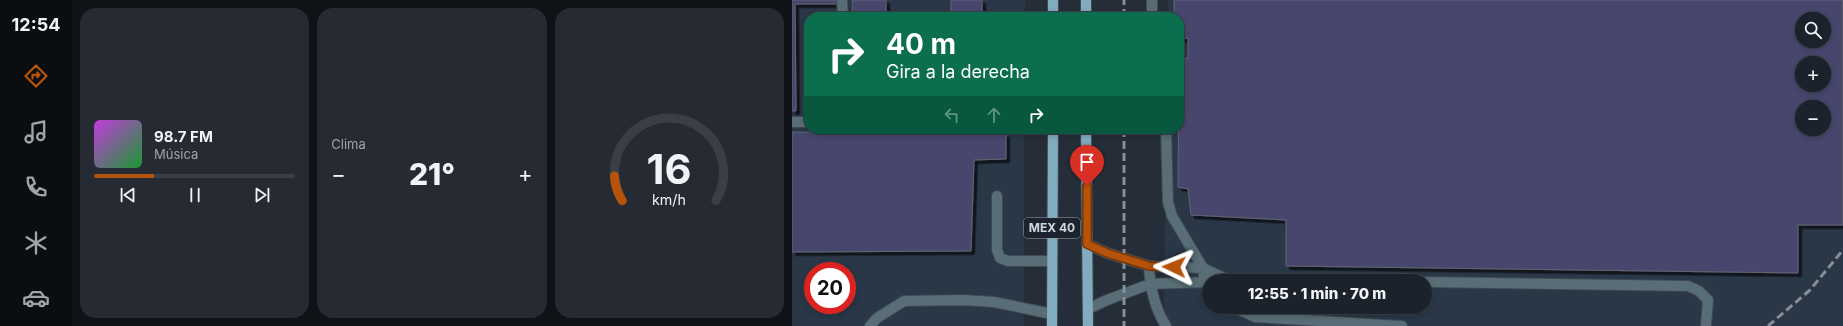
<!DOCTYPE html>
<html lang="es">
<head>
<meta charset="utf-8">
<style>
  :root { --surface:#1c222b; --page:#252a33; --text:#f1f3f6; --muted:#a0a4a9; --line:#3a3f47; --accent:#b45309 }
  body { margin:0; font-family:Inter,sans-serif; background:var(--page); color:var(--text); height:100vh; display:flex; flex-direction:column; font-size:15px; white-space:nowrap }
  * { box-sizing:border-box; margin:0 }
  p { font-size:13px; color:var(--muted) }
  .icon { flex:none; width:22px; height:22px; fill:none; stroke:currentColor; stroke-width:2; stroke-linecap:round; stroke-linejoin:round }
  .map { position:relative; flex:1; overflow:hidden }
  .drawer { display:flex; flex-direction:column; gap:8px; padding:8px; background:#0f1318; width:720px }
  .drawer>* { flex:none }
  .banner { position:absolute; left:12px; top:12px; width:380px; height:122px; border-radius:16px; box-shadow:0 2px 6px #0003,0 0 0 1px var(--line); background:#0b6e4f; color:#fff; overflow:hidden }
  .buttons { position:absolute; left:1003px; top:12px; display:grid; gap:8px }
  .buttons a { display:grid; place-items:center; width:36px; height:36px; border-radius:50%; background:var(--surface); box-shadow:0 2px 6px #0003,0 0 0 1px var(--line); font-size:20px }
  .speed { position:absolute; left:12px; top:262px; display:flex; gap:8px; font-size:20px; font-weight:700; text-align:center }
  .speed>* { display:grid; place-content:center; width:52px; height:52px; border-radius:50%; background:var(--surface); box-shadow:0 2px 6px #0003,0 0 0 1px var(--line); line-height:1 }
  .speed .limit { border:6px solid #d22; background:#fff; color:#111 }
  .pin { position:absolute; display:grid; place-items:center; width:34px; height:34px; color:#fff; margin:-41px -17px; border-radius:50% 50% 50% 0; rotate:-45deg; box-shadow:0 0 4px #0007 }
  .pin .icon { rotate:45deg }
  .me { position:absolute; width:44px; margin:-22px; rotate:272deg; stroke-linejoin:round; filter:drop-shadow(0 0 3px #0008) }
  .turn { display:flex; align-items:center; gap:14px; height:84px; padding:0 16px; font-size:18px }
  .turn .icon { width:52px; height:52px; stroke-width:2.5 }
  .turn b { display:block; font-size:28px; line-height:34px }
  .lanes { display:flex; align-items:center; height:38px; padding:0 16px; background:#0003; justify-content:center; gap:20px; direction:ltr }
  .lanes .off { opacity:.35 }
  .big { font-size:30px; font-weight:800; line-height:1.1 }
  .drawer .tile { flex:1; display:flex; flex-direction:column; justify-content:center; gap:6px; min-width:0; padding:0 14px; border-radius:16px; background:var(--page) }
  .drawer .dial { align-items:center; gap:0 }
  .dial svg { height:104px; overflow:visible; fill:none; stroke:var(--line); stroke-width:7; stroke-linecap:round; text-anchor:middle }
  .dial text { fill:var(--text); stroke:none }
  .song { display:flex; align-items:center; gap:12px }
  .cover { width:48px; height:48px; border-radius:6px; background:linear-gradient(135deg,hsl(290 70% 55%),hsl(130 70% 35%)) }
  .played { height:4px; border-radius:2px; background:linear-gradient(90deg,var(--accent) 30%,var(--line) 30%) }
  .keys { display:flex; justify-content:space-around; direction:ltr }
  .heat { display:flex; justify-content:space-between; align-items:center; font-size:22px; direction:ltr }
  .drawer .tiles { flex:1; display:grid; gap:8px; grid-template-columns:repeat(3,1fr) }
  .trip { position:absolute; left:410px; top:274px; width:230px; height:40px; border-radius:20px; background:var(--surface); box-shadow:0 2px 6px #0003,0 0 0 1px var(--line); font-weight:800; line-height:40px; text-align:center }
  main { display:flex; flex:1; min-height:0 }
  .tabs { display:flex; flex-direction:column; width:72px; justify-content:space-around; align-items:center; background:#0b0e11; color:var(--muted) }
  .tabs .icon { width:28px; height:28px }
  .tabs .current { color:var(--accent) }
  .tabs b { font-size:18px; color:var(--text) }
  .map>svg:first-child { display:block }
  .built { fill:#293747; fill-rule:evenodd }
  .building { fill:#46476d; stroke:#646574; fill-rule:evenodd; filter:url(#shadow) }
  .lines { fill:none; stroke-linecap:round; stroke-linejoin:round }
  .minor-casing { stroke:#414853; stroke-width:12 }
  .major-casing { stroke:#414853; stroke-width:12 }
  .minor { stroke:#586d75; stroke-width:10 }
  .major { stroke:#81acbe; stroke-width:10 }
  .rail { stroke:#868d96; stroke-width:3; stroke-dasharray:8 4; stroke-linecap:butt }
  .route-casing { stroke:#753606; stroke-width:10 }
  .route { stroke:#b45309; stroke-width:7 }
  .labels { text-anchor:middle; stroke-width:4; stroke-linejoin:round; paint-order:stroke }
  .shield { fill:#1b242e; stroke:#9aa1a9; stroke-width:1 }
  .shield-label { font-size:12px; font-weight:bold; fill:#d1d7de }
</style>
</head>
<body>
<main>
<nav class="tabs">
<b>12:54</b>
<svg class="icon current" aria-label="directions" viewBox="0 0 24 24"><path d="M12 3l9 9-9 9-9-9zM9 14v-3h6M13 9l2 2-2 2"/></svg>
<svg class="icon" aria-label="music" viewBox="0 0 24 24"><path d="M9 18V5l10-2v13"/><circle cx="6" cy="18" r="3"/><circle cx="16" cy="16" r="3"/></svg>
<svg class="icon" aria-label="phone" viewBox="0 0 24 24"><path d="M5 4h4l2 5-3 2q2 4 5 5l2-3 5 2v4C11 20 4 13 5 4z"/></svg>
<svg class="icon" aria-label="climate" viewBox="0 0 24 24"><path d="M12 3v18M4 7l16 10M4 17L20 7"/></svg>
<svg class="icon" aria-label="car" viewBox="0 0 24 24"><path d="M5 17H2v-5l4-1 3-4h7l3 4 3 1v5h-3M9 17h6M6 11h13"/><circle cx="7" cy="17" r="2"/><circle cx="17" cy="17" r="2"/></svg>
</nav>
<section class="drawer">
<div class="tiles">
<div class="tile">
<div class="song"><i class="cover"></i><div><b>98.7 FM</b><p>Música</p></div></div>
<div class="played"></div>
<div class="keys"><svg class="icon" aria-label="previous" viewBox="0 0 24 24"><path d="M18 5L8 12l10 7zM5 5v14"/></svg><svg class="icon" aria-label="pause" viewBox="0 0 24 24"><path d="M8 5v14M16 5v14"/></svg><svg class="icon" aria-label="next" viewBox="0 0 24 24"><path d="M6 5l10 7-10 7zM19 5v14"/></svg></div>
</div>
<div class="tile"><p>Clima</p>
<div class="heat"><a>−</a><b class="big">21°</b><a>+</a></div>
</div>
<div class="tile dial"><svg viewBox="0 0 100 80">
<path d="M14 69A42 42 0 1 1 86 69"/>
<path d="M14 69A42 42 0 0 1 8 50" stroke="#b45309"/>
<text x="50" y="56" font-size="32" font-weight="700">16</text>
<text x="50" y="72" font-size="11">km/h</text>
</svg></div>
</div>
</section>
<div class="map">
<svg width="1051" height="326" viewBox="0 0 1051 326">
  <defs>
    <filter id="shadow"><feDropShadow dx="3.5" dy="3.5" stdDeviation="0" flood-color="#0009"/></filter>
  </defs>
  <rect width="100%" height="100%" fill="#252d39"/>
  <path class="built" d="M 0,0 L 233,0 L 233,17 L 17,17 L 17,129 L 232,129 L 232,326 L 0,326 ZM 21,271 L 55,271 L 55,305 L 21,305 Z
    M 376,0 L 1051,0 L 1051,326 L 372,326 L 374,129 L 387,129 L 387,17 L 376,17 ZM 1010,19 L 1032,19 L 1032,41 L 1010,41 ZM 1010,63 L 1032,63 L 1032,85 L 1010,85 ZM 1010,107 L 1032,107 L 1032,129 L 1010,129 ZM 417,281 L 633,281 L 633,307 L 417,307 Z"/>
  <path class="building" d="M 0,0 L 44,0 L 44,4 L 3,4 L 4,111 L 0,111 Z
    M 60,0 L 94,0 L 94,17 L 61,17 Z
    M 159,0 L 190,0 L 190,17 L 159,17 Z
    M 382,0 L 1051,0 L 1051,225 L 1006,225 L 1006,273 L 494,266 L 494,220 L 399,215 L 396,189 L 386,187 L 387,59 L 396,58 L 396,38 L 387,39 L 387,17 L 382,17 ZM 1010,19 L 1032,19 L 1032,41 L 1010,41 ZM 1010,63 L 1032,63 L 1032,85 L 1010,85 ZM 1010,107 L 1032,107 L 1032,129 L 1010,129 Z
    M 0,132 L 214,134 L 214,159 L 182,160 L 179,251 L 0,252 Z"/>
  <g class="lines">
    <defs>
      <path id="minor" d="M 50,0 L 51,17
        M 360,17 L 360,0
        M 0,122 L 17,122
        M 374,129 L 376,202 L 380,216 L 411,268 L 413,283 L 417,287
        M 205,196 L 205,250 L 208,258 L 216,261 L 260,261
        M 295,244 L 315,253 L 357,266 L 411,268 L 434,279
        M 357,266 C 358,288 362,307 374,326
        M 422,281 L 434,279 L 586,281
        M 633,282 L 896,286 L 907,291 L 916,300 L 914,326
        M 441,307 L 463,317 L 610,326
        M 296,309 L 315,300 L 358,284 L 417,282
        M 78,326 L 85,318 L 112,301 L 171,300 L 202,302 L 260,314"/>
      <path id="major" d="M 261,0 L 261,17
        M 294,0 L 294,17
        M 294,129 L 296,326
        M 260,326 L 261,129"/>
    </defs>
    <use href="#minor" class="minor-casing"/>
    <use href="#major" class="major-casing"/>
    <use href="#minor" class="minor"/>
    <use href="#major" class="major"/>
    <path class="rail" d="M 332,17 L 332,0
      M 332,129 L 332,326
      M 976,326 L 1018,290 L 1051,250"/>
  </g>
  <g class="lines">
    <defs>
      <path id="route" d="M 295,186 L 295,244 L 315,253 L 357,266 L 382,267"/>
    </defs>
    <use href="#route" class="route-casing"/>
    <use href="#route" class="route"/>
  </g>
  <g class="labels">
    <rect class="shield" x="232" y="218" width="56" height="20" rx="3"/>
    <g class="shield-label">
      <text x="260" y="232">MEX 40</text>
    </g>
  </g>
</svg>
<div class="buttons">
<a><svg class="icon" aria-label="search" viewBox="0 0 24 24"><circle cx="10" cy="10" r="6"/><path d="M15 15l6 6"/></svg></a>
<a>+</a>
<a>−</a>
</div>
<div class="speed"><div class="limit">20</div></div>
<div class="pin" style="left:295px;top:186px;background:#d93025"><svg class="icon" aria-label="arrive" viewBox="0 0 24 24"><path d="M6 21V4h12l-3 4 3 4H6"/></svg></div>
<svg class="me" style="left:382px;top:267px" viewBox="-20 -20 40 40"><path d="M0-17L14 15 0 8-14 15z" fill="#b45309" stroke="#fff" stroke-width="4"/></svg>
<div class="trip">12:55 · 1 min · 70 m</div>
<div class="banner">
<div class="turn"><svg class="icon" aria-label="right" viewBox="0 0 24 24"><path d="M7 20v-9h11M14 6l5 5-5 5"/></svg><div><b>40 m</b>Gira a la derecha</div></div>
<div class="lanes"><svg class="icon off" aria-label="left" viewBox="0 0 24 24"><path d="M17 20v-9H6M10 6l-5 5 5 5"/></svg><svg class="icon off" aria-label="ahead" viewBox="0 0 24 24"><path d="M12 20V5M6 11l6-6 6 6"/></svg><svg class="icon" aria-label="right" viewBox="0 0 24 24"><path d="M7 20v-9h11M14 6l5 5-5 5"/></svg></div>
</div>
</div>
</main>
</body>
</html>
